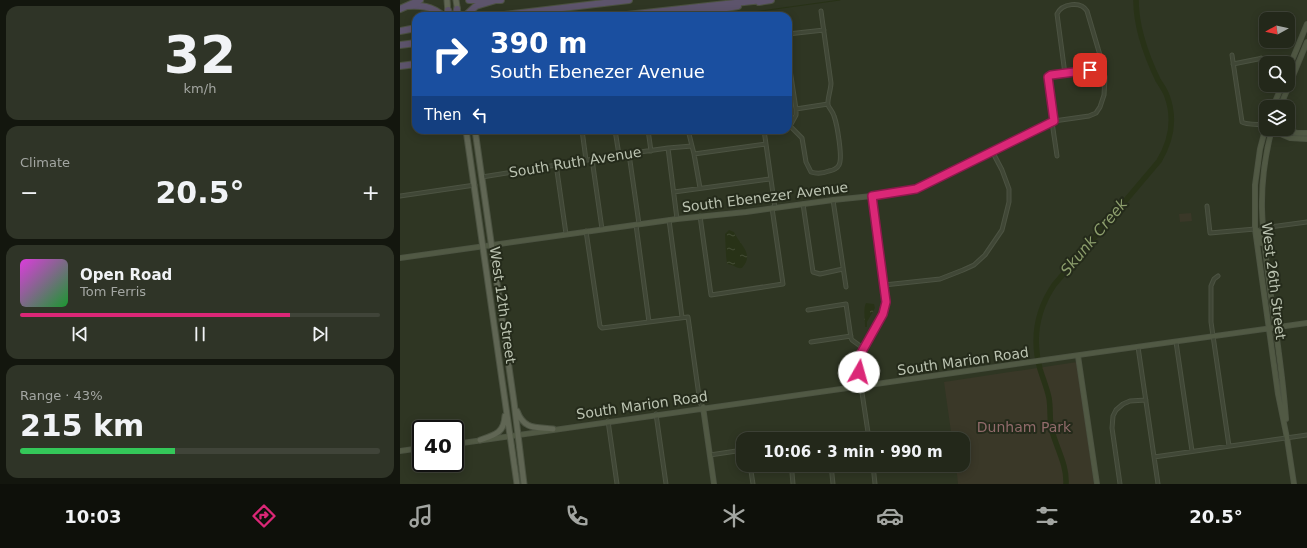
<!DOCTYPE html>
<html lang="en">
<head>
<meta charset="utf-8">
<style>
  :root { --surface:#23281a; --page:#2f3427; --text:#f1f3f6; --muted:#a3a6a2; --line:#404439; --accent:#db2777 }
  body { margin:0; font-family:"DejaVu Sans",sans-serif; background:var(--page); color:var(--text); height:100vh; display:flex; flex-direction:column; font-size:15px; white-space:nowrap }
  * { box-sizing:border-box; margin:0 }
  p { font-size:13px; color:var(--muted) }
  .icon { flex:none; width:22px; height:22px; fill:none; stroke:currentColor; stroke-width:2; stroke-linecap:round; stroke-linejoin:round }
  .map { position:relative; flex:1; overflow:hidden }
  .panel { display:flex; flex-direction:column; gap:6px; padding:6px; background:#13160e; width:400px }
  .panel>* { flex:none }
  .top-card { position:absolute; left:12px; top:12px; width:380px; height:122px; border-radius:12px; box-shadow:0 2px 10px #0003,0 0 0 1px var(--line); background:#1a4fa0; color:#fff; overflow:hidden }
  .needle { width:26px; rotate:262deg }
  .buttons { position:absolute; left:859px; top:12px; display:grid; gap:8px }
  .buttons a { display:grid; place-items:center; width:36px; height:36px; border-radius:8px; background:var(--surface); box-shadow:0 2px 10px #0003,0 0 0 1px var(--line); font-size:20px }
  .speed { position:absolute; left:12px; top:420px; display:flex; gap:8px; font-size:20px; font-weight:700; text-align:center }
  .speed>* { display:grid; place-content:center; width:52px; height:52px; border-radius:50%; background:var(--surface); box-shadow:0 2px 10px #0003,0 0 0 1px var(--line); line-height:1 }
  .speed .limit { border:2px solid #111; border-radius:6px; background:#fff; color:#111 }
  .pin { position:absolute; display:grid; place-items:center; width:34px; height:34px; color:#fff; margin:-17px; border-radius:8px; box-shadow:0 2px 6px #0006 }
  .me { position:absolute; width:44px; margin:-22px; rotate:7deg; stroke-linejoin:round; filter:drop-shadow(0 0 3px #0008) }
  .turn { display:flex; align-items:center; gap:14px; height:84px; padding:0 12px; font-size:18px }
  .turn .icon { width:52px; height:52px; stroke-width:2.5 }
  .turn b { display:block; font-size:28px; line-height:34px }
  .then { display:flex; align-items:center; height:38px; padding:0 12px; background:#0003; gap:8px; font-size:15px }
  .big { font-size:30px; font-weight:800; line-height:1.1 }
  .panel .widget { flex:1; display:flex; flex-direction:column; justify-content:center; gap:6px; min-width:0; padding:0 14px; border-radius:12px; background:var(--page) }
  .panel .dial { align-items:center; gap:0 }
  .dial b { font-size:52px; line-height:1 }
  .song { display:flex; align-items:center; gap:12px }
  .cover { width:48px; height:48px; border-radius:6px; background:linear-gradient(135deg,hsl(300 70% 55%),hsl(130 70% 35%)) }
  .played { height:4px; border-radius:2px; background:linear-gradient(90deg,var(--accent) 75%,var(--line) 75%) }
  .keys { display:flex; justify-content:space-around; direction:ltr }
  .heat { display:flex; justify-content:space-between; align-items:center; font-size:22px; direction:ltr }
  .charge { height:6px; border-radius:3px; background:linear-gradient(90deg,#34c759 43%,var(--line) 0) }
  .trip { position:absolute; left:336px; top:432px; width:234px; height:40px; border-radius:12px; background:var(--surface); box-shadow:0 2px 10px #0003,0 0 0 1px var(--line); font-weight:800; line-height:40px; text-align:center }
  .dock { display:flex; height:64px; justify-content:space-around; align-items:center; background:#0e100a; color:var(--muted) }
  .dock .icon { width:28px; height:28px }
  .dock .current { color:var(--accent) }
  .dock b { font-size:18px; color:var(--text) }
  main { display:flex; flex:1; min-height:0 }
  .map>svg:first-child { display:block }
  .green { fill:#3a3828 }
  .water { fill:url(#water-ripples) }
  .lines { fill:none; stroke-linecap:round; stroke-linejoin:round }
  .stream { stroke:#283217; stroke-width:1 }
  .river { stroke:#283217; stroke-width:5.5 }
  .street-casing { stroke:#4c5342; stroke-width:5 }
  .secondary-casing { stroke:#4c5342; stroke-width:6 }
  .primary-casing { stroke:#4c5342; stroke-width:7 }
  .highway-casing { stroke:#4b5141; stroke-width:8 }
  .street { stroke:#404736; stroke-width:3 }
  .secondary { stroke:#515944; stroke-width:4.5 }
  .primary { stroke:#606654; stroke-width:5 }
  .highway { stroke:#5d546c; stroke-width:6 }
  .route-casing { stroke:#8e194d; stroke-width:10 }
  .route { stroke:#db2777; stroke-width:7 }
  .labels { text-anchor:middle; stroke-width:4; stroke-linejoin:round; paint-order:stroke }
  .street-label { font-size:14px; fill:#bbc3b1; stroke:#252b1b }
  .park-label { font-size:14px; fill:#916b6b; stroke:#252b1b }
  .water-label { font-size:15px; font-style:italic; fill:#8d9f6d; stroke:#252b1b }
</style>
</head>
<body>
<main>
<section class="panel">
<div class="widget dial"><b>32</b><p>km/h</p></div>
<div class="widget"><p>Climate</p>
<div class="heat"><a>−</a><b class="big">20.5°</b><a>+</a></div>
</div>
<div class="widget">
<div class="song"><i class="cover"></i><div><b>Open Road</b><p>Tom Ferris</p></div></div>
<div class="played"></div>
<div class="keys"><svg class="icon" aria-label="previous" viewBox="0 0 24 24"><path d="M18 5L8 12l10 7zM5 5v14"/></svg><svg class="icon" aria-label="pause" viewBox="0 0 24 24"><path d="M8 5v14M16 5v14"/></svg><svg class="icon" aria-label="next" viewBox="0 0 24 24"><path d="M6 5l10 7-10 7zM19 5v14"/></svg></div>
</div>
<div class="widget"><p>Range · 43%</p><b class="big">215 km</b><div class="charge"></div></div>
</section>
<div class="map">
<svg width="907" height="484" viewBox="0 0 907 484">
  <defs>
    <pattern id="water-ripples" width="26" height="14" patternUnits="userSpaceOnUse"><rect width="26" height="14" fill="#283217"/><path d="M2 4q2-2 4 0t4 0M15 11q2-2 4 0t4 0" fill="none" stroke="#454e36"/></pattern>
  </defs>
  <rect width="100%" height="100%" fill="#2f3623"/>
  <path class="green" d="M 791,213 L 792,221 L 780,222 L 779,214 Z
    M 677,362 L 694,484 L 558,484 L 556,465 L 563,465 L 563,439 L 552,439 L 544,382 Z"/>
  <path class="water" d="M 329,230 L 334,232 C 340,245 355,254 342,268 C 336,269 333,264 327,264 L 326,256 L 325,234 Z
    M 466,303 L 474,304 L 475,308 L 467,322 L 467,327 L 465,327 C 465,320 463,308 466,303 Z"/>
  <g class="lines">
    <path class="stream" d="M 325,16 L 440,0"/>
    <path class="river" d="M 666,484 C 667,465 657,449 652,431 C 649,421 651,409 649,398 C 647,388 643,379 640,369 C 632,339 637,310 654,285 L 759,161 C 771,141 775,118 767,96 C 765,90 761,85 758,80 C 746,55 736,28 736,0"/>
    <defs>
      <path id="street" d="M 388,34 L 424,30
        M 832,55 L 842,122 C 846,125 859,124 866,125
        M 388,57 L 396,109
        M 833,64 L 858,59 L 861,58
        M 654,121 L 648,82 L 649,75 L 703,68
        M 652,122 L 657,156
        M 388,126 L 390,126 L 396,115 L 396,109 L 428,104
        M 390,126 L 402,138 L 406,162 L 411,172 C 417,174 424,173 429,171 C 434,170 437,169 439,165 C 443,158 437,124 434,116 C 433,112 429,108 428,105 C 427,100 431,89 431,83 L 421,11
        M 182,130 L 186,160
        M 215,130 L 219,155
        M 248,130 L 251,151
        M 288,130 L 294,154 L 300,188
        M 364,130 L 375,208
        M 268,148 L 277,219
        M 229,154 L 239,224
        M 294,154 L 366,144
        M 192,159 L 202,229
        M 156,164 L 166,234
        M 82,177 L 219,155 L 268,148 L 292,146
        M 274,192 L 370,179
        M 0,196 L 75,185
        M 472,196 L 517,189 L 654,121 L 689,116 L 696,113 L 700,107 L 704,95 L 705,77 L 702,62 L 687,11 C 681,1 662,3 657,14 L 665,74
        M 433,200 L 446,287
        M 403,204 L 413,272 L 420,274 L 443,269
        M 807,206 L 810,233 L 855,229
        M 300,216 L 311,295 L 383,284 L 372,208
        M 269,220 L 282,317
        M 236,225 L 249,322
        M 862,228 L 907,222
        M 186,231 L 200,326 L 202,328 L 288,317 L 300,403 L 303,407
        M 818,276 L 814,279 L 811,286 L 811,322 L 829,446
        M 484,285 L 540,279 L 563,270 L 574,265 L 585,255 L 602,230 L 609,202 L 609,189 L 602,170 L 592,151
        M 408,310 L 446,304 L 451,338 L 452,340 L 463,348
        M 411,342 L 451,336
        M 776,342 L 792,451
        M 738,347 L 758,484
        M 461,386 L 469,439
        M 256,414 L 266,484
        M 208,421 L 217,484
        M 310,455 L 343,450
        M 754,457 L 907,435
        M 350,465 L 353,484
        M 431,465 L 433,484
        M 473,465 L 475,484
        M 393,484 L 392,473 L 394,465
        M 720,484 L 712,428 L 713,416 L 716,410 L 723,404 L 730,401 L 746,400"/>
      <path id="secondary" d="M 888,70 L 907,24
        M 873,107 L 882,85
        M 880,107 L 907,42
        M 866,126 L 860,149 L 855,185 L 855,229 L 878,394 L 887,438 L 894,484
        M 872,129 C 856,188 862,230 870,289 C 876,332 883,375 886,419
        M 883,129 L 897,133 L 907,133
        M 871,130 L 890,138 L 907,139
        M 855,229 L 859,232 L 861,243
        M 0,258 L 277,219 L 346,212 L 433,200 L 472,196 L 486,302 C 484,323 464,338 459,358 C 457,367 459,377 461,386
        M 678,356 L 697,484
        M 303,407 L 314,484
        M 55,444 C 339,402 623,363 907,323
        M 0,451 L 21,448"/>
      <path id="primary" d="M 47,0 L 48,13
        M 56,0 L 58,13
        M 66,130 L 117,484
        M 75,130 L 114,402 L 124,484
        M 117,411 C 124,430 136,427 153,429
        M 80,440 C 95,435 104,433 105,416"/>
      <path id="highway" d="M 69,0 L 101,0
        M 359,2 L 371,0
        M 7,6 C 20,5 32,6 43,16
        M 0,9 L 20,0
        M 48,10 L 50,16
        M 56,16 L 57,9
        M 65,16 L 76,6 L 96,0
        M 96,16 L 229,0
        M 218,16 L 362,0
        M 280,16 L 338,6
        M 0,31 L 16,28
        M 0,45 L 16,43
        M 0,66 L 16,64"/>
    </defs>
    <use href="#street" class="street-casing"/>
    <use href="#secondary" class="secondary-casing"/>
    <use href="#primary" class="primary-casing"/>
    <use href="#highway" class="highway-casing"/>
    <use href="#street" class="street"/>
    <use href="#secondary" class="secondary"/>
    <use href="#primary" class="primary"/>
    <use href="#highway" class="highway"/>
  </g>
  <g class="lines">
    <defs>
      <path id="route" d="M 459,372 L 458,362 L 460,355 L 483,314 L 486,302 L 472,196 L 516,189 L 654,121 L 648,77 L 651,75 L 690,70"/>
    </defs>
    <use href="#route" class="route-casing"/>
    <use href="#route" class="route"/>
  </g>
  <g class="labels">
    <g class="street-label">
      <text transform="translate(175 162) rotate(-9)" y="5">South Ruth Avenue</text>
      <text transform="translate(365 197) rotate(-7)" y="5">South Ebenezer Avenue</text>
      <text transform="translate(874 281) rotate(83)" y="5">West 26th Street</text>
      <text transform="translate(103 305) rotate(82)" y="5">West 12th Street</text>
      <text transform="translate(563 361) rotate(-8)" y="5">South Marion Road</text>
      <text transform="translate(242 405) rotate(-8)" y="5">South Marion Road</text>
    </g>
    <g class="park-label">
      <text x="624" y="432">Dunham Park</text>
    </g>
    <g class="water-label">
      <text transform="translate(694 237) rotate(-50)" y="5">Skunk Creek</text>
    </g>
  </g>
</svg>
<div class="buttons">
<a><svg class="needle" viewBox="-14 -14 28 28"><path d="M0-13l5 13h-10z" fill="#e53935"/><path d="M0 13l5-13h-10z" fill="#a3a6a2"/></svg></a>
<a><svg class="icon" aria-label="search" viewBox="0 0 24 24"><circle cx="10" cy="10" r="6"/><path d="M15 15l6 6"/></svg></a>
<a><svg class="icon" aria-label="layers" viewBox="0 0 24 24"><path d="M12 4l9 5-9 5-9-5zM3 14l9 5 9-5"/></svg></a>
</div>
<div class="speed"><div class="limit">40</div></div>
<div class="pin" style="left:690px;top:70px;background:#d93025"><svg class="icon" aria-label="arrive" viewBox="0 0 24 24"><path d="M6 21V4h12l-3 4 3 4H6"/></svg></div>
<svg class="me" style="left:459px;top:372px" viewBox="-20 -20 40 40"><circle r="19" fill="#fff"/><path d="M0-13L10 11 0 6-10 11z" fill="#db2777"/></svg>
<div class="trip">10:06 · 3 min · 990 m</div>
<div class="top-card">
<div class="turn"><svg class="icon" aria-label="right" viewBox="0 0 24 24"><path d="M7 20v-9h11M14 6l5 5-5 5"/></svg><div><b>390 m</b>South Ebenezer Avenue</div></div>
<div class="then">Then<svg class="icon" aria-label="left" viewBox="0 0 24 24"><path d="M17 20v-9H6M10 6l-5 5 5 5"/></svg></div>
</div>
</div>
</main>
<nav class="dock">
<b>10:03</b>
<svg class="icon current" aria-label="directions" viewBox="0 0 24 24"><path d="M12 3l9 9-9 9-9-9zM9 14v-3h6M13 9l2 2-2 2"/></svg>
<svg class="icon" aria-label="music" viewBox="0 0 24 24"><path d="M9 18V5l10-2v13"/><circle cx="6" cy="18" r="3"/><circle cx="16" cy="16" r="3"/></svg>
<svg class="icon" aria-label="phone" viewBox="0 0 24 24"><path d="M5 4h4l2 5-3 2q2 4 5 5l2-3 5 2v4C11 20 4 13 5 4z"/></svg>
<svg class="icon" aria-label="climate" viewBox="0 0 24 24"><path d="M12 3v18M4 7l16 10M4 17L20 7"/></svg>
<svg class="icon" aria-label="car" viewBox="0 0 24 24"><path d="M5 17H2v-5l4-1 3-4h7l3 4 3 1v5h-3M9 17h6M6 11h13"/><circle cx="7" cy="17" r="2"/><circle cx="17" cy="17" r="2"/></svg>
<svg class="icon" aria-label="filters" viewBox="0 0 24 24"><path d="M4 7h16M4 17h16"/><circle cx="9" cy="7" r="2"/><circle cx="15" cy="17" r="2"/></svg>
<b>20.5°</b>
</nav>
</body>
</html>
